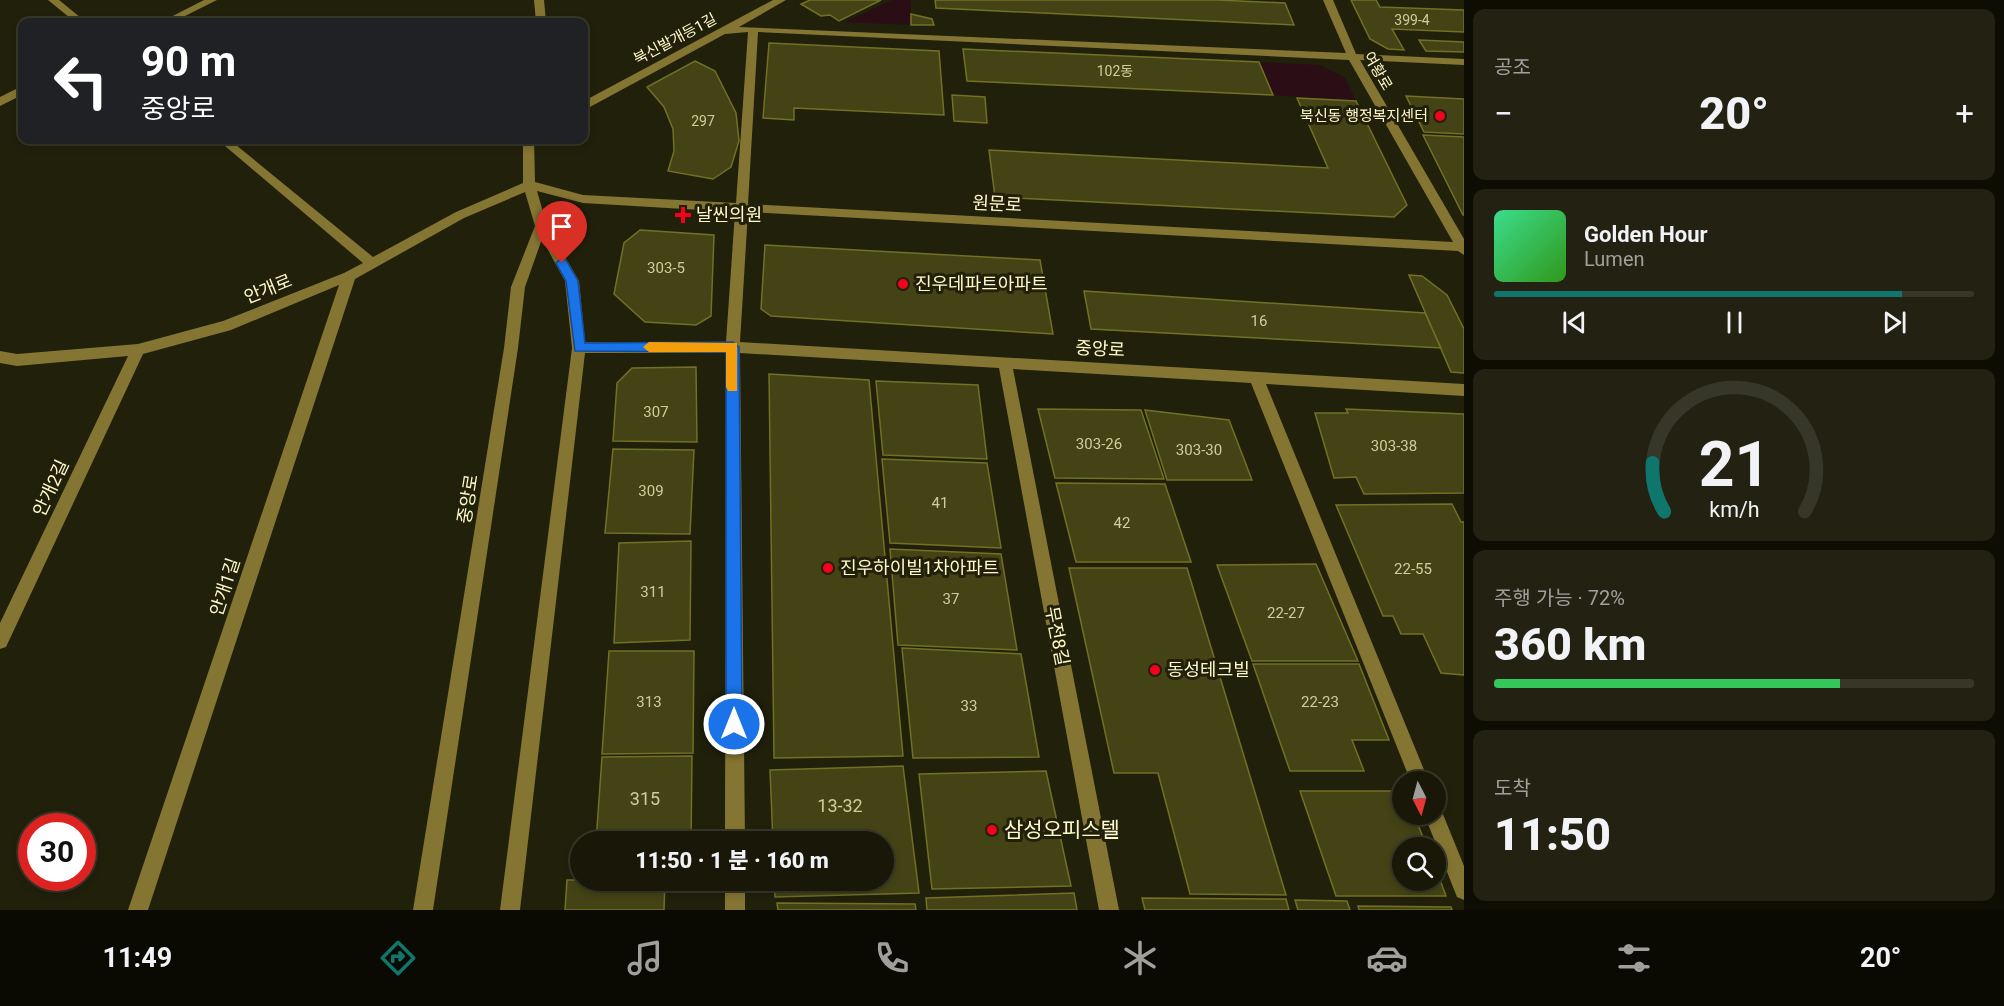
<!DOCTYPE html>
<html lang="ko">
<head>
<meta charset="utf-8">
<style>
  :root { --surface:#191808; --page:#222112; --text:#f1f3f6; --muted:#9fa09c; --line:#373729; --accent:#0f766e }
  body { margin:0; font-family:Roboto,"Noto Sans KR",sans-serif; background:var(--page); color:var(--text); height:100vh; display:flex; flex-direction:column; font-size:22px; white-space:nowrap }
  * { box-sizing:border-box; margin:0 }
  p { font-size:20px; color:var(--muted) }
  .icon { flex:none; width:33px; height:33px; fill:none; stroke:currentColor; stroke-width:2; stroke-linecap:round; stroke-linejoin:round }
  .map { position:relative; flex:1; overflow:hidden }
  .drawer { display:flex; flex-direction:column; gap:9px; padding:9px; background:#0e0d04; width:540px }
  .drawer>* { flex:none }
  .banner { position:absolute; left:18px; top:18px; width:570px; height:126px; border-radius:12px; box-shadow:0 3px 9px #0003,0 0 0 2px var(--line); background:#202124; color:#fff; overflow:hidden }
  .needle { width:39px; rotate:174deg }
  .tools { position:absolute; left:1392px; top:771px; display:grid; gap:12px }
  .tools a { display:grid; place-items:center; width:54px; height:54px; border-radius:50%; background:var(--surface); box-shadow:0 3px 9px #0003,0 0 0 2px var(--line); font-size:30px }
  .speed { position:absolute; left:18px; top:813px; display:flex; gap:12px; font-size:30px; font-weight:700; text-align:center }
  .speed>* { display:grid; place-content:center; width:78px; height:78px; border-radius:50%; background:var(--surface); box-shadow:0 3px 9px #0003,0 0 0 2px var(--line); line-height:1 }
  .speed .limit { border:9px solid #d22; background:#fff; color:#111 }
  .pin { position:absolute; display:grid; place-items:center; width:51px; height:51px; color:#fff; margin:-62px -26px; border-radius:50% 50% 50% 0; rotate:-45deg; box-shadow:0 0 6px #0007 }
  .pin .icon { rotate:45deg }
  .me { position:absolute; width:66px; margin:-33px; rotate:0deg; stroke-linejoin:round; filter:drop-shadow(0 0 4px #0008) }
  .turn { display:flex; align-items:center; gap:21px; height:126px; padding:0 24px; font-size:27px }
  .turn .icon { width:78px; height:78px; stroke-width:2.5 }
  .turn b { display:block; font-size:42px; line-height:51px }
  .big { font-size:45px; font-weight:800; line-height:1.1 }
  .drawer .widget { flex:1; display:flex; flex-direction:column; justify-content:center; gap:9px; min-width:0; padding:0 21px; border-radius:12px; background:var(--page) }
  .drawer .dial { align-items:center; gap:0 }
  .dial svg { height:156px; overflow:visible; fill:none; stroke:var(--line); stroke-width:7; stroke-linecap:round; text-anchor:middle }
  .dial text { fill:var(--text); stroke:none }
  .song { display:flex; align-items:center; gap:18px }
  .cover { width:72px; height:72px; border-radius:9px; background:linear-gradient(135deg,hsl(150 70% 55%),hsl(110 70% 35%)) }
  .played { height:6px; border-radius:3px; background:linear-gradient(90deg,var(--accent) 85%,var(--line) 85%) }
  .keys { display:flex; justify-content:space-around; direction:ltr }
  .heat { display:flex; justify-content:space-between; align-items:center; font-size:33px; direction:ltr }
  .charge { height:9px; border-radius:4px; background:linear-gradient(90deg,#34c759 72%,var(--line) 0) }
  .trip { position:absolute; left:570px; top:831px; width:324px; height:60px; border-radius:30px; background:var(--surface); box-shadow:0 3px 9px #0003,0 0 0 2px var(--line); font-weight:800; line-height:60px; text-align:center }
  .tabs { display:flex; height:96px; justify-content:space-around; align-items:center; background:#0a0a03; color:var(--muted) }
  .tabs .icon { width:42px; height:42px }
  .tabs .current { color:var(--accent) }
  .tabs b { font-size:27px; color:var(--text) }
  main { display:flex; flex:1; min-height:0 }
  .map>svg:first-child { display:block }
  .green { fill:#2b0d15 }
  .building { fill:#444315; stroke:#727025; stroke-width:1.5 }
  .lines { fill:none; stroke-linecap:round; stroke-linejoin:round }
  .minor { fill:#847532; fill-rule:evenodd }
  .route { fill:#1a73e8; stroke:#114b97; stroke-width:1.5 }
  .slow { fill:#f59e0b }
  .poi-dot { fill:#f6001e; stroke:#21200b; stroke-width:2 }
  .labels { text-anchor:middle; stroke-width:6; stroke-linejoin:round; paint-order:stroke }
  .far-number-label { font-size:14px; fill:#d0cc9e }
  .far-street-label { font-size:15px; fill:#fff9cb; stroke:#21200b }
  .far-poi-label { font-size:15px; fill:#fff9cb; stroke:#21200b; text-anchor:end }
  .number-label { font-size:15px; fill:#d0cc9e }
  .street-label { font-size:18px; fill:#fff9cb; stroke:#21200b }
  .poi-label { font-size:18px; fill:#fff9cb; stroke:#21200b; text-anchor:start }
  .near-number-label { font-size:18px; fill:#d0cc9e }
  .near-poi-label { font-size:21px; fill:#fff9cb; stroke:#21200b; text-anchor:start }
</style>
</head>
<body>
<main>
<div class="map">
<svg width="1464" height="910" viewBox="0 0 1464 910">
  <rect width="100%" height="100%" fill="#21200b"/>
  <path class="green" d="M 892,0 L 911,0 L 911,25 L 845,22 Z
    M 1259,62 L 1320,65 L 1345,78 L 1356,101 L 1273,95 Z"/>
  <path class="building" d="M 810,0 L 881,0 L 839,21 L 830,15 L 821,16 L 801,4 Z
    M 935,0 L 1218,0 L 1285,3 L 1294,25 L 936,8 Z
    M 1351,0 L 1376,0 L 1380,7 L 1464,10 L 1464,32 L 1392,29 L 1404,50 L 1388,49 L 1370,39 Z
    M 911,14 L 932,19 L 934,25 L 911,25 Z
    M 1419,40 L 1464,42 L 1464,52 L 1426,51 Z
    M 769,43 L 939,51 L 944,115 L 794,108 L 794,120 L 763,118 Z
    M 963,49 L 1259,62 L 1273,95 L 967,81 Z
    M 695,61 L 715,71 L 736,113 L 739,141 L 731,167 L 713,179 L 668,171 L 674,151 L 673,129 L 664,107 L 647,87 Z
    M 952,95 L 985,97 L 987,123 L 954,121 Z
    M 1406,96 L 1464,99 L 1464,134 L 1424,132 Z
    M 1297,98 L 1356,101 L 1407,205 L 1394,217 L 995,197 L 989,150 L 1328,168 Z
    M 1423,135 L 1464,137 L 1464,215 L 1463,215 Z
    M 640,230 L 714,235 L 711,316 L 696,325 L 645,322 L 614,294 L 624,243 Z
    M 765,245 L 1040,260 L 1053,334 L 771,316 L 761,309 Z
    M 1409,275 L 1422,276 L 1447,295 L 1464,329 L 1464,373 L 1451,372 Z
    M 1084,291 L 1425,313 L 1441,348 L 1091,329 Z
    M 696,367 L 697,442 L 613,441 L 617,383 L 632,368 Z
    M 769,374 L 869,380 L 903,756 L 774,758 Z
    M 876,381 L 978,385 L 987,459 L 883,455 Z
    M 1038,409 L 1141,410 L 1164,479 L 1055,478 Z
    M 1346,409 L 1464,414 L 1464,493 L 1364,494 L 1356,477 L 1334,478 L 1315,413 L 1348,413 Z
    M 1145,410 L 1229,420 L 1252,480 L 1167,480 Z
    M 613,449 L 694,450 L 690,534 L 605,533 Z
    M 882,459 L 987,463 L 1001,548 L 890,543 Z
    M 1056,483 L 1165,484 L 1191,562 L 1076,562 Z
    M 1452,504 L 1461,522 L 1464,522 L 1464,675 L 1441,673 L 1423,634 L 1401,634 L 1393,616 L 1383,616 L 1336,505 Z
    M 691,541 L 690,640 L 614,643 L 619,543 Z
    M 890,549 L 1001,554 L 1017,650 L 898,645 Z
    M 1316,564 L 1358,661 L 1252,661 L 1217,565 Z
    M 1069,568 L 1187,568 L 1286,895 L 1190,894 L 1158,773 L 1114,773 Z
    M 902,648 L 1021,654 L 1039,757 L 913,758 Z
    M 609,651 L 694,651 L 693,753 L 602,754 Z
    M 1253,664 L 1359,664 L 1389,740 L 1352,740 L 1364,771 L 1290,771 Z
    M 692,756 L 691,842 L 596,842 L 602,757 Z
    M 903,766 L 919,893 L 775,897 L 774,880 L 884,880 L 884,842 L 773,842 L 770,770 Z
    M 1046,771 L 1071,886 L 932,889 L 919,774 Z
    M 1300,791 L 1402,791 L 1402,814 L 1414,814 L 1427,848 L 1402,848 L 1402,880 L 1436,880 L 1436,869 L 1446,896 L 1336,896 Z
    M 567,880 L 665,880 L 664,910 L 565,910 Z
    M 1074,893 L 1077,910 L 927,910 L 926,898 Z
    M 1142,898 L 1286,899 L 1289,910 L 1145,910 Z
    M 1295,900 L 1347,901 L 1350,910 L 1298,910 Z
    M 777,903 L 915,904 L 916,910 L 778,910 Z
    M 1358,906 L 1451,907 L 1452,910 L 1359,910 Z"/>
  <g class="lines">
    <path class="minor" d="M 48,0 L 59,0 L 86,22 L 75,22 Z
      M 204,0 L 217,0 L 173,22 L 161,22 Z
      M 534,0 L 544,0 L 546,22 L 536,22 Z
      M 773,0 L 786,0 L 739,27 L 1346,53 L 1323,0 L 1333,0 L 1356,54 L 1464,59 L 1464,65 L 1360,60 L 1464,239 L 1464,255 L 1458,251 L 748,212 L 740,342 L 1464,384 L 1464,396 L 1266,384 L 1429,782 L 1411,782 L 1251,383 L 1013,369 L 1119,910 L 1099,910 L 999,368 L 740,353 L 745,842 L 725,842 L 726,353 L 585,353 L 520,910 L 500,910 L 572,348 L 565,281 L 542,239 L 525,287 L 518,348 L 433,910 L 413,910 L 504,348 L 511,287 L 535,226 L 525,192 L 464,218 L 355,279 L 148,910 L 128,910 L 339,285 L 231,330 L 143,354 L 6,647 L 0,649 L 0,623 L 128,356 L 17,366 L 0,363 L 0,351 L 17,354 L 138,344 L 223,321 L 344,273 L 363,263 L 218,140 L 230,140 L 373,257 L 456,212 L 523,183 L 523,140 L 534,140 L 535,182 L 583,195 L 736,203 L 748,32 L 725,34 L 588,108 L 584,108 L 584,101 ZM 758,32 L 1349,60 L 1453,242 L 748,204 ZM 537,191 L 583,203 L 735,212 L 726,342 L 585,342 L 579,281 L 547,226 Z
      M 18,88 L 22,88 L 22,95 L 0,106 L 0,97 Z
      M 1436,806 L 1440,807 L 1464,866 L 1464,900 L 1457,897 L 1424,814 L 1436,814 Z
      M 725,880 L 745,880 L 745,910 L 725,910 Z"/>
  </g>
  <path class="route" d="M 562,258 L 566,260 L 578,281 L 585,343 L 733,342 L 739,347 L 742,724 L 740,730 L 734,732 L 728,730 L 726,724 L 726,352 L 575,351 L 566,281 L 556,263 Z"/>
  <path class="slow" d="M 649,342 L 737,343 L 737,391 L 728,391 L 726,387 L 726,352 L 649,352 L 643,347 Z"/>
  <g class="poi-dot">
    <circle cx="1440" cy="116" r="6"/>
    <path d="M680 206h6v6h6v6h-6v6h-6v-6h-6v-6h6z"/>
    <circle cx="903" cy="284" r="6"/>
    <circle cx="828" cy="568" r="6"/>
    <circle cx="1155" cy="670" r="6"/>
    <circle cx="992" cy="830" r="6"/>
  </g>
  <g class="labels">
    <g class="far-number-label">
      <text x="1412" y="25">399-4</text>
      <text x="1115" y="76">102동</text>
      <text x="703" y="126">297</text>
    </g>
    <g class="far-street-label">
      <text transform="translate(675 39) rotate(-28)" y="5">북신발개등1길</text>
      <text transform="translate(1378 71) rotate(60)" y="5">여황로</text>
    </g>
    <g class="far-poi-label">
      <text x="1428" y="121">북신동 행정복지센터</text>
    </g>
    <g class="number-label">
      <text x="666" y="273">303-5</text>
      <text x="1259" y="326">16</text>
      <text x="656" y="417">307</text>
      <text x="1099" y="449">303-26</text>
      <text x="1394" y="451">303-38</text>
      <text x="1199" y="455">303-30</text>
      <text x="651" y="496">309</text>
      <text x="940" y="508">41</text>
      <text x="1122" y="528">42</text>
      <text x="1413" y="574">22-55</text>
      <text x="653" y="597">311</text>
      <text x="951" y="604">37</text>
      <text x="1286" y="618">22-27</text>
      <text x="649" y="707">313</text>
      <text x="1320" y="707">22-23</text>
      <text x="969" y="711">33</text>
    </g>
    <g class="street-label">
      <text transform="translate(997 204) rotate(3)" y="6">원문로</text>
      <text transform="translate(268 289) rotate(-22)" y="6">안개로</text>
      <text transform="translate(1100 349) rotate(3)" y="6">중앙로</text>
      <text transform="translate(51 488) rotate(-65)" y="6">안개2길</text>
      <text transform="translate(468 499) rotate(-81)" y="6">중앙로</text>
      <text transform="translate(225 587) rotate(-72)" y="6">안개1길</text>
      <text transform="translate(1057 636) rotate(79)" y="6">무전8길</text>
    </g>
    <g class="poi-label">
      <text x="696" y="221">날씬의원</text>
      <text x="915" y="290">진우데파트아파트</text>
      <text x="840" y="574">진우하이빌1차아파트</text>
      <text x="1167" y="676">동성테크빌</text>
    </g>
    <g class="near-number-label">
      <text x="645" y="805">315</text>
      <text x="840" y="812">13-32</text>
    </g>
    <g class="near-poi-label">
      <text x="1004" y="837">삼성오피스텔</text>
    </g>
  </g>
</svg>
<div class="tools">
<a><svg class="needle" viewBox="-14 -14 28 28"><path d="M0-13l5 13h-10z" fill="#e53935"/><path d="M0 13l5-13h-10z" fill="#9fa09c"/></svg></a>
<a><svg class="icon" aria-label="search" viewBox="0 0 24 24"><circle cx="10" cy="10" r="6"/><path d="M15 15l6 6"/></svg></a>
</div>
<div class="speed"><div class="limit">30</div></div>
<div class="pin" style="left:562px;top:263px;background:#d93025"><svg class="icon" aria-label="arrive" viewBox="0 0 24 24"><path d="M6 21V4h12l-3 4 3 4H6"/></svg></div>
<svg class="me" style="left:734px;top:724px" viewBox="-20 -20 40 40"><circle r="17" fill="#1a73e8" stroke="#fff" stroke-width="3"/><path d="M0-11L8 9 0 5-8 9z" fill="#fff"/></svg>
<div class="trip">11:50 · 1 분 · 160 m</div>
<div class="banner">
<div class="turn"><svg class="icon" aria-label="left" viewBox="0 0 24 24"><path d="M17 20v-9H6M10 6l-5 5 5 5"/></svg><div><b>90 m</b>중앙로</div></div>
</div>
</div>
<section class="drawer">
<div class="widget"><p>공조</p>
<div class="heat"><a>−</a><b class="big">20°</b><a>+</a></div>
</div>
<div class="widget">
<div class="song"><i class="cover"></i><div><b>Golden Hour</b><p>Lumen</p></div></div>
<div class="played"></div>
<div class="keys"><svg class="icon" aria-label="previous" viewBox="0 0 24 24"><path d="M18 5L8 12l10 7zM5 5v14"/></svg><svg class="icon" aria-label="pause" viewBox="0 0 24 24"><path d="M8 5v14M16 5v14"/></svg><svg class="icon" aria-label="next" viewBox="0 0 24 24"><path d="M6 5l10 7-10 7zM19 5v14"/></svg></div>
</div>
<div class="widget dial"><svg viewBox="0 0 100 80">
<path d="M14 69A42 42 0 1 1 86 69"/>
<path d="M14 69A42 42 0 0 1 8 44" stroke="#0f766e"/>
<text x="50" y="56" font-size="32" font-weight="700">21</text>
<text x="50" y="72" font-size="11">km/h</text>
</svg></div>
<div class="widget"><p>주행 가능 · 72%</p><b class="big">360 km</b><div class="charge"></div></div>
<div class="widget"><p>도착</p><b class="big">11:50</b></div>
</section>
</main>
<nav class="tabs">
<b>11:49</b>
<svg class="icon current" aria-label="directions" viewBox="0 0 24 24"><path d="M12 3l9 9-9 9-9-9zM9 14v-3h6M13 9l2 2-2 2"/></svg>
<svg class="icon" aria-label="music" viewBox="0 0 24 24"><path d="M9 18V5l10-2v13"/><circle cx="6" cy="18" r="3"/><circle cx="16" cy="16" r="3"/></svg>
<svg class="icon" aria-label="phone" viewBox="0 0 24 24"><path d="M5 4h4l2 5-3 2q2 4 5 5l2-3 5 2v4C11 20 4 13 5 4z"/></svg>
<svg class="icon" aria-label="climate" viewBox="0 0 24 24"><path d="M12 3v18M4 7l16 10M4 17L20 7"/></svg>
<svg class="icon" aria-label="car" viewBox="0 0 24 24"><path d="M5 17H2v-5l4-1 3-4h7l3 4 3 1v5h-3M9 17h6M6 11h13"/><circle cx="7" cy="17" r="2"/><circle cx="17" cy="17" r="2"/></svg>
<svg class="icon" aria-label="filters" viewBox="0 0 24 24"><path d="M4 7h16M4 17h16"/><circle cx="9" cy="7" r="2"/><circle cx="15" cy="17" r="2"/></svg>
<b>20°</b>
</nav>
</body>
</html>
